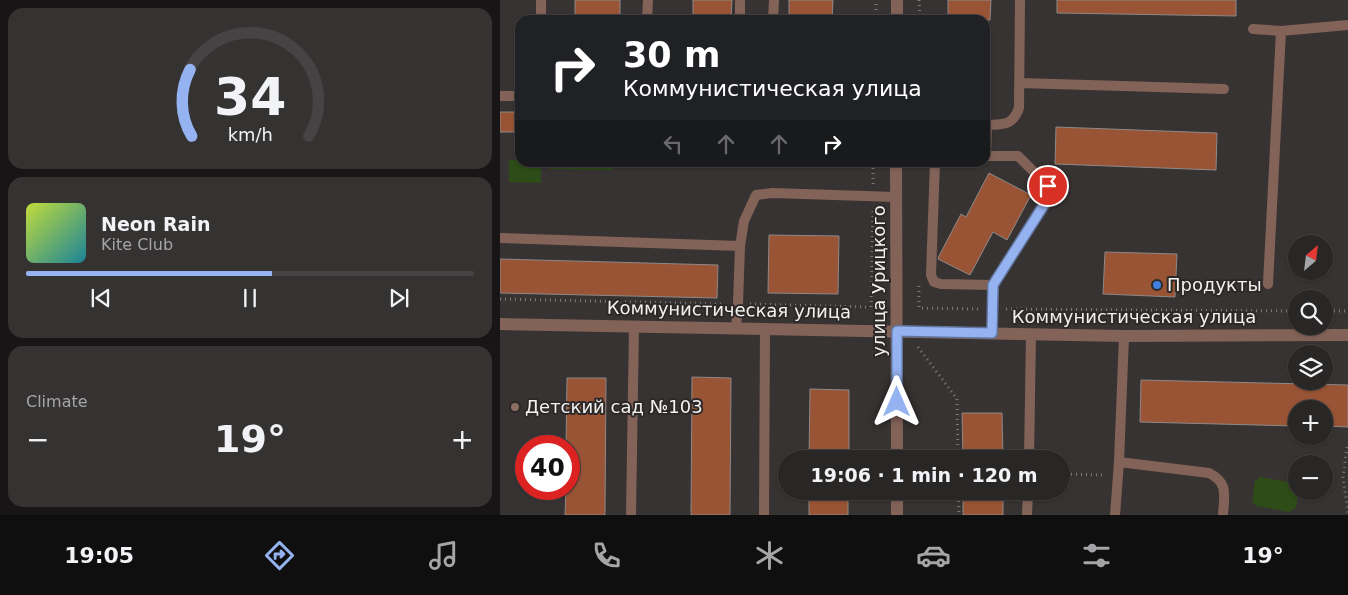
<!DOCTYPE html>
<html lang="en">
<head>
<meta charset="utf-8">
<style>
  :root { --surface:#292626; --page:#353232; --text:#f1f3f6; --muted:#a5a5a7; --line:#454343; --accent:#95b2f1 }
  body { margin:0; font-family:"DejaVu Sans",sans-serif; background:var(--page); color:var(--text); height:100vh; display:flex; flex-direction:column; font-size:19px; white-space:nowrap }
  * { box-sizing:border-box; margin:0 }
  p { font-size:16px; color:var(--muted) }
  .icon { flex:none; width:28px; height:28px; fill:none; stroke:currentColor; stroke-width:2; stroke-linecap:round; stroke-linejoin:round }
  .map { position:relative; flex:1; overflow:hidden }
  .sheet { display:flex; flex-direction:column; gap:8px; padding:8px; background:#171515; width:500px }
  .sheet>* { flex:none }
  .banner { position:absolute; left:15px; top:15px; width:475px; height:152px; border-radius:15px; box-shadow:0 1px 4px #0004,0 0 0 1px var(--line); background:#202124; color:#fff; overflow:hidden }
  .needle { width:32px; rotate:28deg }
  .buttons { position:absolute; left:788px; top:235px; display:grid; gap:10px }
  .buttons a { display:grid; place-items:center; width:45px; height:45px; border-radius:50%; background:var(--surface); box-shadow:0 1px 4px #0004,0 0 0 1px var(--line); font-size:25px }
  .speed { position:absolute; left:15px; top:435px; display:flex; gap:10px; font-size:25px; font-weight:700; text-align:center }
  .speed>* { display:grid; place-content:center; width:65px; height:65px; border-radius:50%; background:var(--surface); box-shadow:0 1px 4px #0004,0 0 0 1px var(--line); line-height:1 }
  .speed .limit { border:8px solid #d22; background:#fff; color:#111 }
  .pin { position:absolute; display:grid; place-items:center; width:42px; height:42px; color:#fff; margin:-21px; border:2px solid #fff; border-radius:50%; box-shadow:0 1px 5px #0007 }
  .me { position:absolute; width:55px; margin:-28px; rotate:0deg; stroke-linejoin:round; filter:drop-shadow(0 0 4px #0008) }
  .turn { display:flex; align-items:center; gap:18px; height:105px; padding:0 25px; font-size:22px }
  .turn .icon { width:65px; height:65px; stroke-width:2.5 }
  .turn b { display:block; font-size:35px; line-height:42px }
  .lanes { display:flex; align-items:center; height:48px; padding:0 25px; background:#0003; justify-content:center; gap:25px; direction:ltr }
  .lanes .off { opacity:.35 }
  .big { font-size:38px; font-weight:700; line-height:1.1 }
  .sheet .widget { flex:1; display:flex; flex-direction:column; justify-content:center; gap:8px; min-width:0; padding:0 18px; border-radius:15px; background:var(--page) }
  .sheet .dial { align-items:center; gap:0 }
  .dial svg { height:130px; overflow:visible; fill:none; stroke:var(--line); stroke-width:7; stroke-linecap:round; text-anchor:middle }
  .dial text { fill:var(--text); stroke:none }
  .song { display:flex; align-items:center; gap:15px }
  .cover { width:60px; height:60px; border-radius:8px; background:linear-gradient(135deg,hsl(70 70% 55%),hsl(190 70% 35%)) }
  .played { height:5px; border-radius:2px; background:linear-gradient(90deg,var(--accent) 55%,var(--line) 55%) }
  .keys { display:flex; justify-content:space-around; direction:ltr }
  .heat { display:flex; justify-content:space-between; align-items:center; font-size:28px; direction:ltr }
  .trip { position:absolute; left:278px; top:450px; width:292px; height:50px; border-radius:25px; background:var(--surface); box-shadow:0 1px 4px #0004,0 0 0 1px var(--line); font-weight:700; line-height:50px; text-align:center }
  .menu { display:flex; height:80px; justify-content:space-around; align-items:center; background:#100f0f; color:var(--muted) }
  .menu .icon { width:35px; height:35px }
  .menu .active { color:var(--accent) }
  .menu b { font-size:22px; color:var(--text) }
  main { display:flex; flex:1; min-height:0 }
  .map>svg:first-child { display:block }
  .green { fill:#2d4c17 }
  .building { fill:#995436; stroke:#8e8988 }
  .lines { fill:none; stroke-linecap:round; stroke-linejoin:round }
  .path { stroke:#7c7978; stroke-width:3; stroke-dasharray:1 4; stroke-linecap:butt }
  .service { stroke:#836358; stroke-width:10 }
  .minor { stroke:#836358; stroke-width:12 }
  .tertiary { stroke:#836358; stroke-width:12 }
  .route-casing { stroke:#61749d; stroke-width:12 }
  .route { stroke:#95b2f1; stroke-width:9 }
  .shop-dot { fill:#3f7fe0; stroke:#2d2928; stroke-width:2 }
  .education-dot { fill:#8d6e63; stroke:#2d2928; stroke-width:2 }
  .labels { text-anchor:middle; stroke-width:4; stroke-linejoin:round; paint-order:stroke }
  .street-label { font-size:18px; fill:#f3f1f0; stroke:#2d2928 }
  .poi-label { font-size:18px; fill:#f3f1f0; stroke:#2d2928; text-anchor:start }
</style>
</head>
<body>
<main>
<section class="sheet">
<div class="widget dial"><svg viewBox="0 0 100 80">
<path d="M14 69A42 42 0 1 1 86 69"/>
<path d="M14 69A42 42 0 0 1 13 28" stroke="#95b2f1"/>
<text x="50" y="56" font-size="32" font-weight="700">34</text>
<text x="50" y="72" font-size="11">km/h</text>
</svg></div>
<div class="widget">
<div class="song"><i class="cover"></i><div><b>Neon Rain</b><p>Kite Club</p></div></div>
<div class="played"></div>
<div class="keys"><svg class="icon" aria-label="previous" viewBox="0 0 24 24"><path d="M18 5L8 12l10 7zM5 5v14"/></svg><svg class="icon" aria-label="pause" viewBox="0 0 24 24"><path d="M8 5v14M16 5v14"/></svg><svg class="icon" aria-label="next" viewBox="0 0 24 24"><path d="M6 5l10 7-10 7zM19 5v14"/></svg></div>
</div>
<div class="widget"><p>Climate</p>
<div class="heat"><a>−</a><b class="big">19°</b><a>+</a></div>
</div>
</section>
<div class="map">
<svg width="848" height="515" viewBox="0 0 848 515">
  <rect width="100%" height="100%" fill="#373332"/>
  <path class="green" d="M 9,160 L 20,160 L 20,162 L 41,163 L 41,183 L 9,182 Z
    M 49,163 L 113,163 L 113,170 L 49,169 Z
    M 760,477 L 794,483 L 796,491 L 799,491 L 796,507 L 789,512 L 756,506 L 752,501 L 755,481 Z"/>
  <path class="building" d="M 75,0 L 120,0 L 120,20 L 75,20 Z
    M 193,0 L 232,0 L 231,20 L 193,20 Z
    M 289,0 L 333,0 L 332,20 L 289,20 Z
    M 448,0 L 491,0 L 490,20 L 448,20 Z
    M 557,0 L 736,0 L 736,16 L 557,13 Z
    M 0,112 L 20,112 L 20,132 L 0,132 Z
    M 556,127 L 717,133 L 716,170 L 555,164 Z
    M 489,173 L 531,195 L 507,240 L 493,232 L 470,275 L 438,259 L 439,256 L 461,214 L 466,217 Z
    M 269,235 L 339,236 L 338,294 L 268,293 Z
    M 605,252 L 677,254 L 675,297 L 603,294 Z
    M 0,259 L 218,265 L 217,298 L 0,293 Z
    M 192,377 L 231,378 L 230,515 L 191,515 Z
    M 67,378 L 106,378 L 105,515 L 65,515 L 66,489 L 69,489 L 69,446 L 66,446 Z
    M 641,380 L 848,385 L 848,427 L 824,426 L 824,409 L 796,409 L 796,426 L 640,422 Z
    M 310,389 L 349,390 L 349,459 L 309,459 Z
    M 462,413 L 502,413 L 503,459 L 463,459 Z
    M 309,491 L 348,491 L 348,515 L 309,515 Z
    M 463,491 L 503,491 L 503,515 L 463,515 Z"/>
  <g class="lines">
    <path class="path" d="M 419,0 L 420,20
      M 376,20 L 376,0
      M 373,184 L 373,162
      M 419,286 L 419,308 L 480,309
      M 0,299 L 224,304
      M 250,304 L 369,307
      M 371,307 L 373,208
      M 506,309 L 796,311
      M 824,311 L 848,311
      M 418,347 L 457,399 L 458,459
      M 847,447 L 843,477 L 848,513
      M 561,474 L 605,475
      M 458,491 L 459,515"/>
    <path class="service" d="M 41,0 L 41,20
      M 147,20 L 148,0
      M 240,20 L 240,0
      M 273,20 L 274,0
      M 753,29 L 781,31 L 848,25
      M 520,83 L 724,89
      M 0,96 L 20,96
      M 485,125 C 503,124 512,127 519,108 L 520,0
      M 485,156 L 518,156 L 548,186 L 547,200 L 493,285 L 492,333
      M 486,156 L 487,125
      M 435,162 L 431,275 L 434,282 L 441,284 L 493,285
      M 0,238 L 240,246 L 244,221 L 256,195 L 272,193 L 396,197
      M 768,284 L 781,31
      M 236,328 L 238,304 L 240,246
      M 529,459 L 531,334
      M 619,462 L 709,473 C 729,483 724,496 723,515
      M 131,515 L 134,326
      M 264,515 L 265,328
      M 527,515 L 528,491
      M 615,515 L 619,462 L 624,336"/>
    <path class="minor" d="M 0,324 L 624,336 L 848,335"/>
    <path class="tertiary" d="M 397,20 L 397,0
      M 396,162 L 397,459
      M 397,515 L 397,491"/>
  </g>
  <g class="lines">
    <defs>
      <path id="route" d="M 397,402 L 397,331 L 492,333 L 493,285 L 547,200 L 548,186"/>
    </defs>
    <use href="#route" class="route-casing"/>
    <use href="#route" class="route"/>
  </g>
  <circle class="shop-dot" cx="657" cy="285" r="5"/>
  <circle class="education-dot" cx="15" cy="407" r="5"/>
  <g class="labels">
    <g class="street-label">
      <text transform="translate(379 281) rotate(-90)" y="6">улица Урицкого</text>
      <text transform="translate(229 310) rotate(1)" y="6">Коммунистическая улица</text>
      <text x="634" y="323">Коммунистическая улица</text>
    </g>
    <g class="poi-label">
      <text x="667" y="291">Продукты</text>
      <text x="25" y="413">Детский сад №103</text>
    </g>
  </g>
</svg>
<div class="buttons">
<a><svg class="needle" viewBox="-14 -14 28 28"><path d="M0-13l5 13h-10z" fill="#e53935"/><path d="M0 13l5-13h-10z" fill="#a5a5a7"/></svg></a>
<a><svg class="icon" aria-label="search" viewBox="0 0 24 24"><circle cx="10" cy="10" r="6"/><path d="M15 15l6 6"/></svg></a>
<a><svg class="icon" aria-label="layers" viewBox="0 0 24 24"><path d="M12 4l9 5-9 5-9-5zM3 14l9 5 9-5"/></svg></a>
<a>+</a>
<a>−</a>
</div>
<div class="speed"><div class="limit">40</div></div>
<div class="pin" style="left:548px;top:186px;background:#d93025"><svg class="icon" aria-label="arrive" viewBox="0 0 24 24"><path d="M6 21V4h12l-3 4 3 4H6"/></svg></div>
<svg class="me" style="left:397px;top:402px" viewBox="-20 -20 40 40"><path d="M0-17L14 15 0 8-14 15z" fill="#95b2f1" stroke="#fff" stroke-width="4"/></svg>
<div class="trip">19:06 · 1 min · 120 m</div>
<div class="banner">
<div class="turn"><svg class="icon" aria-label="right" viewBox="0 0 24 24"><path d="M7 20v-9h11M14 6l5 5-5 5"/></svg><div><b>30 m</b>Коммунистическая улица</div></div>
<div class="lanes"><svg class="icon off" aria-label="left" viewBox="0 0 24 24"><path d="M17 20v-9H6M10 6l-5 5 5 5"/></svg><svg class="icon off" aria-label="ahead" viewBox="0 0 24 24"><path d="M12 20V5M6 11l6-6 6 6"/></svg><svg class="icon off" aria-label="ahead" viewBox="0 0 24 24"><path d="M12 20V5M6 11l6-6 6 6"/></svg><svg class="icon" aria-label="right" viewBox="0 0 24 24"><path d="M7 20v-9h11M14 6l5 5-5 5"/></svg></div>
</div>
</div>
</main>
<nav class="menu">
<b>19:05</b>
<svg class="icon active" aria-label="directions" viewBox="0 0 24 24"><path d="M12 3l9 9-9 9-9-9zM9 14v-3h6M13 9l2 2-2 2"/></svg>
<svg class="icon" aria-label="music" viewBox="0 0 24 24"><path d="M9 18V5l10-2v13"/><circle cx="6" cy="18" r="3"/><circle cx="16" cy="16" r="3"/></svg>
<svg class="icon" aria-label="phone" viewBox="0 0 24 24"><path d="M5 4h4l2 5-3 2q2 4 5 5l2-3 5 2v4C11 20 4 13 5 4z"/></svg>
<svg class="icon" aria-label="climate" viewBox="0 0 24 24"><path d="M12 3v18M4 7l16 10M4 17L20 7"/></svg>
<svg class="icon" aria-label="car" viewBox="0 0 24 24"><path d="M5 17H2v-5l4-1 3-4h7l3 4 3 1v5h-3M9 17h6M6 11h13"/><circle cx="7" cy="17" r="2"/><circle cx="17" cy="17" r="2"/></svg>
<svg class="icon" aria-label="filters" viewBox="0 0 24 24"><path d="M4 7h16M4 17h16"/><circle cx="9" cy="7" r="2"/><circle cx="15" cy="17" r="2"/></svg>
<b>19°</b>
</nav>
</body>
</html>
